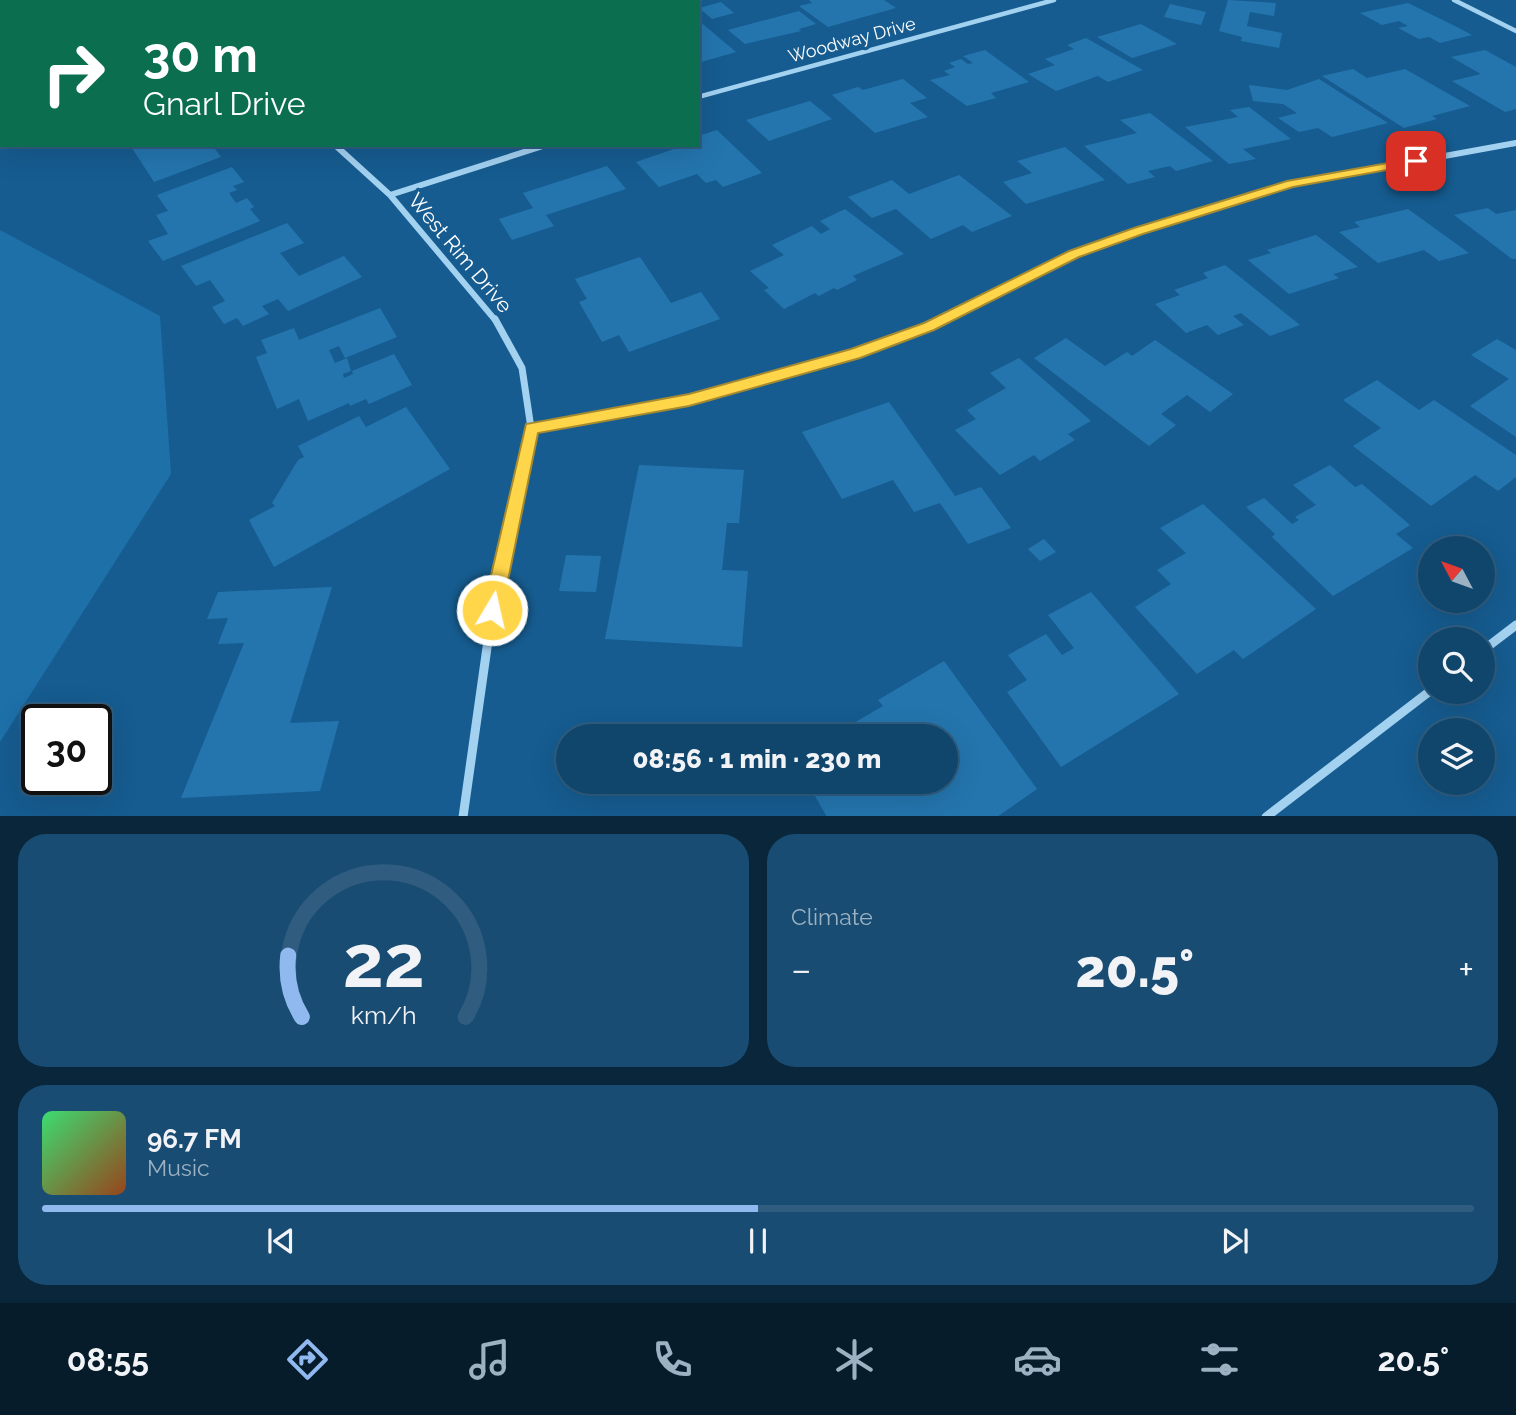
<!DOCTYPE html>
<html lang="en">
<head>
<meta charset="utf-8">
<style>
  :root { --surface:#10456c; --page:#194c72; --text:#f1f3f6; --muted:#9cb1c2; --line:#305d7f; --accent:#90b9f0 }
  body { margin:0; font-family:Raleway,sans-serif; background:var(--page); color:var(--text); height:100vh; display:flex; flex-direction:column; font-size:26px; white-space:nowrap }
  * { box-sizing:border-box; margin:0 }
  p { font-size:23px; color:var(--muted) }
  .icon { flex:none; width:38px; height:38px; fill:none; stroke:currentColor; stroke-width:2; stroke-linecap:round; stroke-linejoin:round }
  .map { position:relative; height:816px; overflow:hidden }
  .drawer { display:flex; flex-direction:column; gap:18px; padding:18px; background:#09263b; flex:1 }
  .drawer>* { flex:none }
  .hud { position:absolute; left:0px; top:0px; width:700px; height:147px; box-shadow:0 7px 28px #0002,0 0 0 2px var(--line); background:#0b6e4f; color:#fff; overflow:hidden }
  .needle { width:46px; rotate:311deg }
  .tools { position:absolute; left:1418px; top:536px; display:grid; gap:14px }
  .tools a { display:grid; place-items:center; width:77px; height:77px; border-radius:50%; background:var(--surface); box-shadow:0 7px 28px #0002,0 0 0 2px var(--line); font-size:35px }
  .speed { position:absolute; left:21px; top:704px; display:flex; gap:14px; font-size:35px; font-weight:700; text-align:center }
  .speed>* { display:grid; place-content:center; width:91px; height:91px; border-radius:50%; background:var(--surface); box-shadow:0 7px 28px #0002,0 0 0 2px var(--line); line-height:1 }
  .speed .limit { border:4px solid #111; border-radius:10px; background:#fff; color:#111 }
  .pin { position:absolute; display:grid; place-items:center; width:60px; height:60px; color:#fff; margin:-30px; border-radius:14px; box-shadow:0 4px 10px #0006 }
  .me { position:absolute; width:77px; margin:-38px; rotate:9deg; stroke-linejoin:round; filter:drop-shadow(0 0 5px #0008) }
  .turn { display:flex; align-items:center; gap:24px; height:147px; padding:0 28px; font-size:32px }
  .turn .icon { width:91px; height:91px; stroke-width:2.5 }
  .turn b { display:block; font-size:49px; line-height:60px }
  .big { font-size:52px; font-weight:800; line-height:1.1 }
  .drawer .widget { flex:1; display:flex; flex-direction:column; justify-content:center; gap:10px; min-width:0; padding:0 24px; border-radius:28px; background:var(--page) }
  .drawer .dial { align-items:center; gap:0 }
  .dial svg { height:182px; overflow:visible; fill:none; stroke:var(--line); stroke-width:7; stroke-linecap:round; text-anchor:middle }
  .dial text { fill:var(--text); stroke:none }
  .song { display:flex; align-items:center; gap:21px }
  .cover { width:84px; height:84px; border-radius:10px; background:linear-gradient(135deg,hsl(140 70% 55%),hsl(20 70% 35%)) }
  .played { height:7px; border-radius:4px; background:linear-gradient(90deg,var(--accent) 50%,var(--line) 50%) }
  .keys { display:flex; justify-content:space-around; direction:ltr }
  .heat { display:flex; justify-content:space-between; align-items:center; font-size:38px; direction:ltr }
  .drawer .tiles { flex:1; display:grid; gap:18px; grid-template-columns:1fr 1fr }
  .widget:last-child { grid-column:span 2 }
  .trip { position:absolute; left:556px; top:724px; width:402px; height:70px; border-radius:35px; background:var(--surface); box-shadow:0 7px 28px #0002,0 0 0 2px var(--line); font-weight:800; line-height:70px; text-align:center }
  .tabs { display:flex; height:112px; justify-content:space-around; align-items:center; background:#061c2b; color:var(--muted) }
  .tabs .icon { width:49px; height:49px }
  .tabs .selected { color:var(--accent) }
  .tabs b { font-size:32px; color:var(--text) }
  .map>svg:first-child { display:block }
  .green { fill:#1e70a9 }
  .building { fill:#2475ae }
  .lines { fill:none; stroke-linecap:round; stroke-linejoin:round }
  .street-far3 { stroke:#a3d1f0; stroke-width:4.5 }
  .street-far2 { stroke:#a3d1f0; stroke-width:6 }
  .street-far1 { stroke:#a3d1f0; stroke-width:7 }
  .street { stroke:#a3d1f0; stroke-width:9 }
  .route { fill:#ffd54a; stroke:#a68a30; stroke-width:2 }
  .labels { text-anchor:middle; stroke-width:7; stroke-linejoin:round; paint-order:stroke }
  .far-street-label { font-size:18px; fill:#fff; stroke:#165c90 }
  .street-label { font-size:21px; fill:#fff; stroke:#165c90 }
</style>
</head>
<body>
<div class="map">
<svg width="1516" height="817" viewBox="0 0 1516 817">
  <rect width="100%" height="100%" fill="#165c90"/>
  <path class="green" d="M 0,230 L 160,316 L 171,474 L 0,742 Z"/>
  <path class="building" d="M 809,0 L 884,0 L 896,8 L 828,27 L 799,6 L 812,3 Z
    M 1228,0 L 1276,3 L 1274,16 L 1250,12 L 1247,26 L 1282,33 L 1279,48 L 1241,41 L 1242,37 L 1219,31 Z
    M 721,2 L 734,13 L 712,19 L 699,8 Z
    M 1408,3 L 1457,27 L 1472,35 L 1440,43 L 1429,37 L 1419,39 L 1398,28 L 1408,26 L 1399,21 L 1382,25 L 1360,13 Z
    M 1170,4 L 1206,12 L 1201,25 L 1164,17 Z
    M 799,11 L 816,24 L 799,29 L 801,31 L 745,44 L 728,30 Z
    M 698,20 L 736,52 L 698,63 Z
    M 1141,24 L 1177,44 L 1132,58 L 1097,37 Z
    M 1086,38 L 1143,70 L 1108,82 L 1098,76 L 1056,91 L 1028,74 L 1055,65 L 1045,59 L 1074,49 L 1067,45 Z
    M 985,50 L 1029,82 L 991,93 L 996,98 L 967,106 L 930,80 L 950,75 L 944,71 L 955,67 L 949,63 L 961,59 L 968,64 L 973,63 L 963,56 Z
    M 1485,50 L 1516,67 L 1516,109 L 1505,112 L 1452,81 L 1481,74 L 1451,57 Z
    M 1353,69 L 1367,78 L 1405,69 L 1470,106 L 1432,116 L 1437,119 L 1404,128 L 1322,76 Z
    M 903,79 L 927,98 L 910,103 L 928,117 L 875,133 L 832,95 L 858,87 L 863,90 Z
    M 1319,79 L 1388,123 L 1332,137 L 1318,128 L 1299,132 L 1278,118 L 1297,113 L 1283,104 L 1253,101 L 1249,85 L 1287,90 Z
    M 810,101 L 832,119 L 769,141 L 746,120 Z
    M 1249,107 L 1291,139 L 1243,149 L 1256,159 L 1229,164 L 1185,127 L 1238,117 L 1230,110 Z
    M 1150,113 L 1213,161 L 1176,171 L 1170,166 L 1148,171 L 1155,177 L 1128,184 L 1084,146 L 1137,133 L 1120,120 Z
    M 717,130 L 762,173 L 723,187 L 716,180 L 706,183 L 697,174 L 659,187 L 636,162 L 674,149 L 670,145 L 698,145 L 698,136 Z
    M 130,145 L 212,145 L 221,157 L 154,182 Z
    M 1065,147 L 1105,180 L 1026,204 L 1003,182 L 1032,173 L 1017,161 Z
    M 607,166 L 626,189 L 546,215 L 554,226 L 512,240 L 499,219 L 533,208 L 523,193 Z
    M 232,167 L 244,182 L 233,186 L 237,190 L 229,193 L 236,203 L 247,198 L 254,207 L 250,209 L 260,221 L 163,261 L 148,241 L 168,234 L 156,215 L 168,211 L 157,195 Z
    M 959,175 L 1012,216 L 972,232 L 963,225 L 931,239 L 896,209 L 872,218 L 848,197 L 892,180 L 909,194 Z
    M 1488,208 L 1496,214 L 1516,210 L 1516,259 L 1512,259 L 1454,215 Z
    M 845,209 L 904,254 L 853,276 L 857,280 L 837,290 L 834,288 L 819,296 L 815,293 L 784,309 L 764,290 L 769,288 L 750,271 L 784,255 L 772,245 L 812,226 L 821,234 L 830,229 L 820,221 Z
    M 1408,209 L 1469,253 L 1439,261 L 1424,250 L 1378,263 L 1339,232 L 1360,227 L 1354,222 Z
    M 287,223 L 304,243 L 280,253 L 299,276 L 344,256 L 362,277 L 288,311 L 278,299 L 262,306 L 269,314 L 243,326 L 237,318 L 224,324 L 212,307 L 225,301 L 210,280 L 196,286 L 181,266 Z
    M 1316,235 L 1358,267 L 1333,274 L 1339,278 L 1289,294 L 1248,260 L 1271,253 L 1267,250 Z
    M 640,257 L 671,303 L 701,292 L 720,319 L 629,352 L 619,335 L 602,342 L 579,302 L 587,299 L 575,279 Z
    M 1225,265 L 1300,325 L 1270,336 L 1241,313 L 1233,316 L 1244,325 L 1218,335 L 1207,325 L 1186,333 L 1155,304 L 1180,295 L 1174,290 L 1208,278 L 1203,273 Z
    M 380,308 L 397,337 L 345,358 L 339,346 L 329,350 L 335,363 L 347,358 L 351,371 L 343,374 L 344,378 L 353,374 L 352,371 L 394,354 L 412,385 L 369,404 L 366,399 L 350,406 L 349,403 L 308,421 L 299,399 L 277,409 L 256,357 L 267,353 L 261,340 L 294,328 L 299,340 Z
    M 1066,338 L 1105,366 L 1127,352 L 1132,356 L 1155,340 L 1233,394 L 1210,412 L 1187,395 L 1161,414 L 1176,425 L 1149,446 L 1034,358 Z
    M 1497,339 L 1516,350 L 1516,437 L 1470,406 L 1509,379 L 1471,355 Z
    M 1019,358 L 1091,421 L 1068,434 L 1075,440 L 1040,461 L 1034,455 L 1000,475 L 955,430 L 976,419 L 967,410 L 1006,388 L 990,373 Z
    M 1377,380 L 1419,410 L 1434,400 L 1516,455 L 1516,477 L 1498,491 L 1475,475 L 1431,506 L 1353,446 L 1381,428 L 1343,400 Z
    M 889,402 L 955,496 L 981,487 L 1011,528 L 968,544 L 940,503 L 914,512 L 893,480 L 842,499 L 802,432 Z
    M 406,407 L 450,469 L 274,567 L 249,520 L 275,506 L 272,503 L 298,460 L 304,457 L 298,446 L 359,416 L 366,427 Z
    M 639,465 L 744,470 L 739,523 L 727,523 L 722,570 L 748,571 L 742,647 L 605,639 Z
    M 1330,465 L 1355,487 L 1362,484 L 1410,525 L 1396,534 L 1413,548 L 1333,596 L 1272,537 L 1275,534 L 1246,507 L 1264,498 L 1292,524 L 1299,520 L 1295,517 L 1316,505 L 1293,485 Z
    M 1203,504 L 1316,609 L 1243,659 L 1234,650 L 1197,674 L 1135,607 L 1171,584 L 1157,570 L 1186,553 L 1160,528 Z
    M 1044,539 L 1056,552 L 1040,561 L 1028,549 Z
    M 566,555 L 601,556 L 596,592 L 559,591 Z
    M 332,587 L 290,723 L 339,721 L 320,791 L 181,798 L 244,643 L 218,644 L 228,618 L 207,619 L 218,592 Z
    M 1091,592 L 1179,694 L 1061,767 L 1007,692 L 1027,680 L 1008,655 L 1046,634 L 1062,655 L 1074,648 L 1048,615 Z
    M 944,661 L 1037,789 L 997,817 L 827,817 L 807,782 L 947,782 L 947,737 L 830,737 L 883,706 L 878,700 Z"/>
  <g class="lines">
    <path class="street-far3" d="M 1454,0 L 1516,31
      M 367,2 L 377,0
      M 698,97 L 1054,0
      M 1513,144 L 1516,143"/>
    <path class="street-far2" d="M 335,145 L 390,195 L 496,321
      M 390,195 L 546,145
      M 939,321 L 1074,254 L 1138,231 L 1291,184 L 1516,143"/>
    <path class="street-far1" d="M 495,319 L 522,368 L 531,428 L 505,542
      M 531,428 L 689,400 L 854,354 L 942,319"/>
    <path class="street" d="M 1482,651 L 1516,625
      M 463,817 L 496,584 L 506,541
      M 1266,817 L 1430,691"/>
  </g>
  <path class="route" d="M 1416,158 L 1420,159 L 1420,164 L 1293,187 L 1143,234 L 1079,257 L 934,330 L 860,358 L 689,406 L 538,433 L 502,610 L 499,616 L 492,619 L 485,616 L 483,610 L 526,424 L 689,394 L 851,349 L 924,323 L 1069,251 L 1134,228 L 1287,181 Z"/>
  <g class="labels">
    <g class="far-street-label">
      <text transform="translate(852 40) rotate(-15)" y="6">Woodway Drive</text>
    </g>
    <g class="street-label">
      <text transform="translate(460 253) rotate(50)" y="7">West Rim Drive</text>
    </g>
  </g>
</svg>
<div class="tools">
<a><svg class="needle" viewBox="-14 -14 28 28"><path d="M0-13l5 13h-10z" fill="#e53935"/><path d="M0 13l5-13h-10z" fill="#9cb1c2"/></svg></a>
<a><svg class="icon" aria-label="search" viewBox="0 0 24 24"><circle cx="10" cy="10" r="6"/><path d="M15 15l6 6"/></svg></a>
<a><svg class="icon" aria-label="layers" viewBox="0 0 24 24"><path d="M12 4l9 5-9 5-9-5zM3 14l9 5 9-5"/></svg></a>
</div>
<div class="speed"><div class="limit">30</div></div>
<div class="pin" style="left:1416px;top:161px;background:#d93025"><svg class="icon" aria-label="arrive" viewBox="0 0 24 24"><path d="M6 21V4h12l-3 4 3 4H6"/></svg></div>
<svg class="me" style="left:492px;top:610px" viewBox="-20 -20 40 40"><circle r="17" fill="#ffd54a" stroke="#fff" stroke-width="3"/><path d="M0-11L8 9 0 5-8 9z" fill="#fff"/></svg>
<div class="trip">08:56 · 1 min · 230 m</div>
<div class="hud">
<div class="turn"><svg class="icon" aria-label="right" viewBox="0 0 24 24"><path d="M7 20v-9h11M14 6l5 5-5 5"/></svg><div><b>30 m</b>Gnarl Drive</div></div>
</div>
</div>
<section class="drawer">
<div class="tiles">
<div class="widget dial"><svg viewBox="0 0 100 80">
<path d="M14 69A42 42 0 1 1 86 69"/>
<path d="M14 69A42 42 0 0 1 8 42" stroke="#90b9f0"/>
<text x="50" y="56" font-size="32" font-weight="700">22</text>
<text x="50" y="72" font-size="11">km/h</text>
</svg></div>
<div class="widget"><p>Climate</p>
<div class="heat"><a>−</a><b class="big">20.5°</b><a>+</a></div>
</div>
<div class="widget">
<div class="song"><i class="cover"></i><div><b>96.7 FM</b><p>Music</p></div></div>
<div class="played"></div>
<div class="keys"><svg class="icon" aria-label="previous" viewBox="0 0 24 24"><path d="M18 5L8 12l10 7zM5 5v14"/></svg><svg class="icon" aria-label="pause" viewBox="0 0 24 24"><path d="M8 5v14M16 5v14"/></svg><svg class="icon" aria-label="next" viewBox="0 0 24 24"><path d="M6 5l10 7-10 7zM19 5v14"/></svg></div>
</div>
</div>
</section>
<nav class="tabs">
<b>08:55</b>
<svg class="icon selected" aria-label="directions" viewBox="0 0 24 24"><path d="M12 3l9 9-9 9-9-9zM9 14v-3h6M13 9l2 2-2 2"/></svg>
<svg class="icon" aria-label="music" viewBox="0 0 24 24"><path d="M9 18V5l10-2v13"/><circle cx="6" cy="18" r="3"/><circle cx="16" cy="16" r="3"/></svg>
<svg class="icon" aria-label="phone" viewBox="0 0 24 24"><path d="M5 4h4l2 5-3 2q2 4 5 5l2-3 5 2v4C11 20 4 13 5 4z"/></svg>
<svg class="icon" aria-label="climate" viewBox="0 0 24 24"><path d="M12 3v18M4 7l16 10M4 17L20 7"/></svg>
<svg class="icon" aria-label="car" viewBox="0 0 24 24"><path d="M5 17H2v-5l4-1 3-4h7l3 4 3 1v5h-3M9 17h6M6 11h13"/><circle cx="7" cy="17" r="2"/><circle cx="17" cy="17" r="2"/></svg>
<svg class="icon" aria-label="filters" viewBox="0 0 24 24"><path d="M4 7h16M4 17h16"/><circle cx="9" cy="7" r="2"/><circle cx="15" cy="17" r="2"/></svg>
<b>20.5°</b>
</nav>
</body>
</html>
